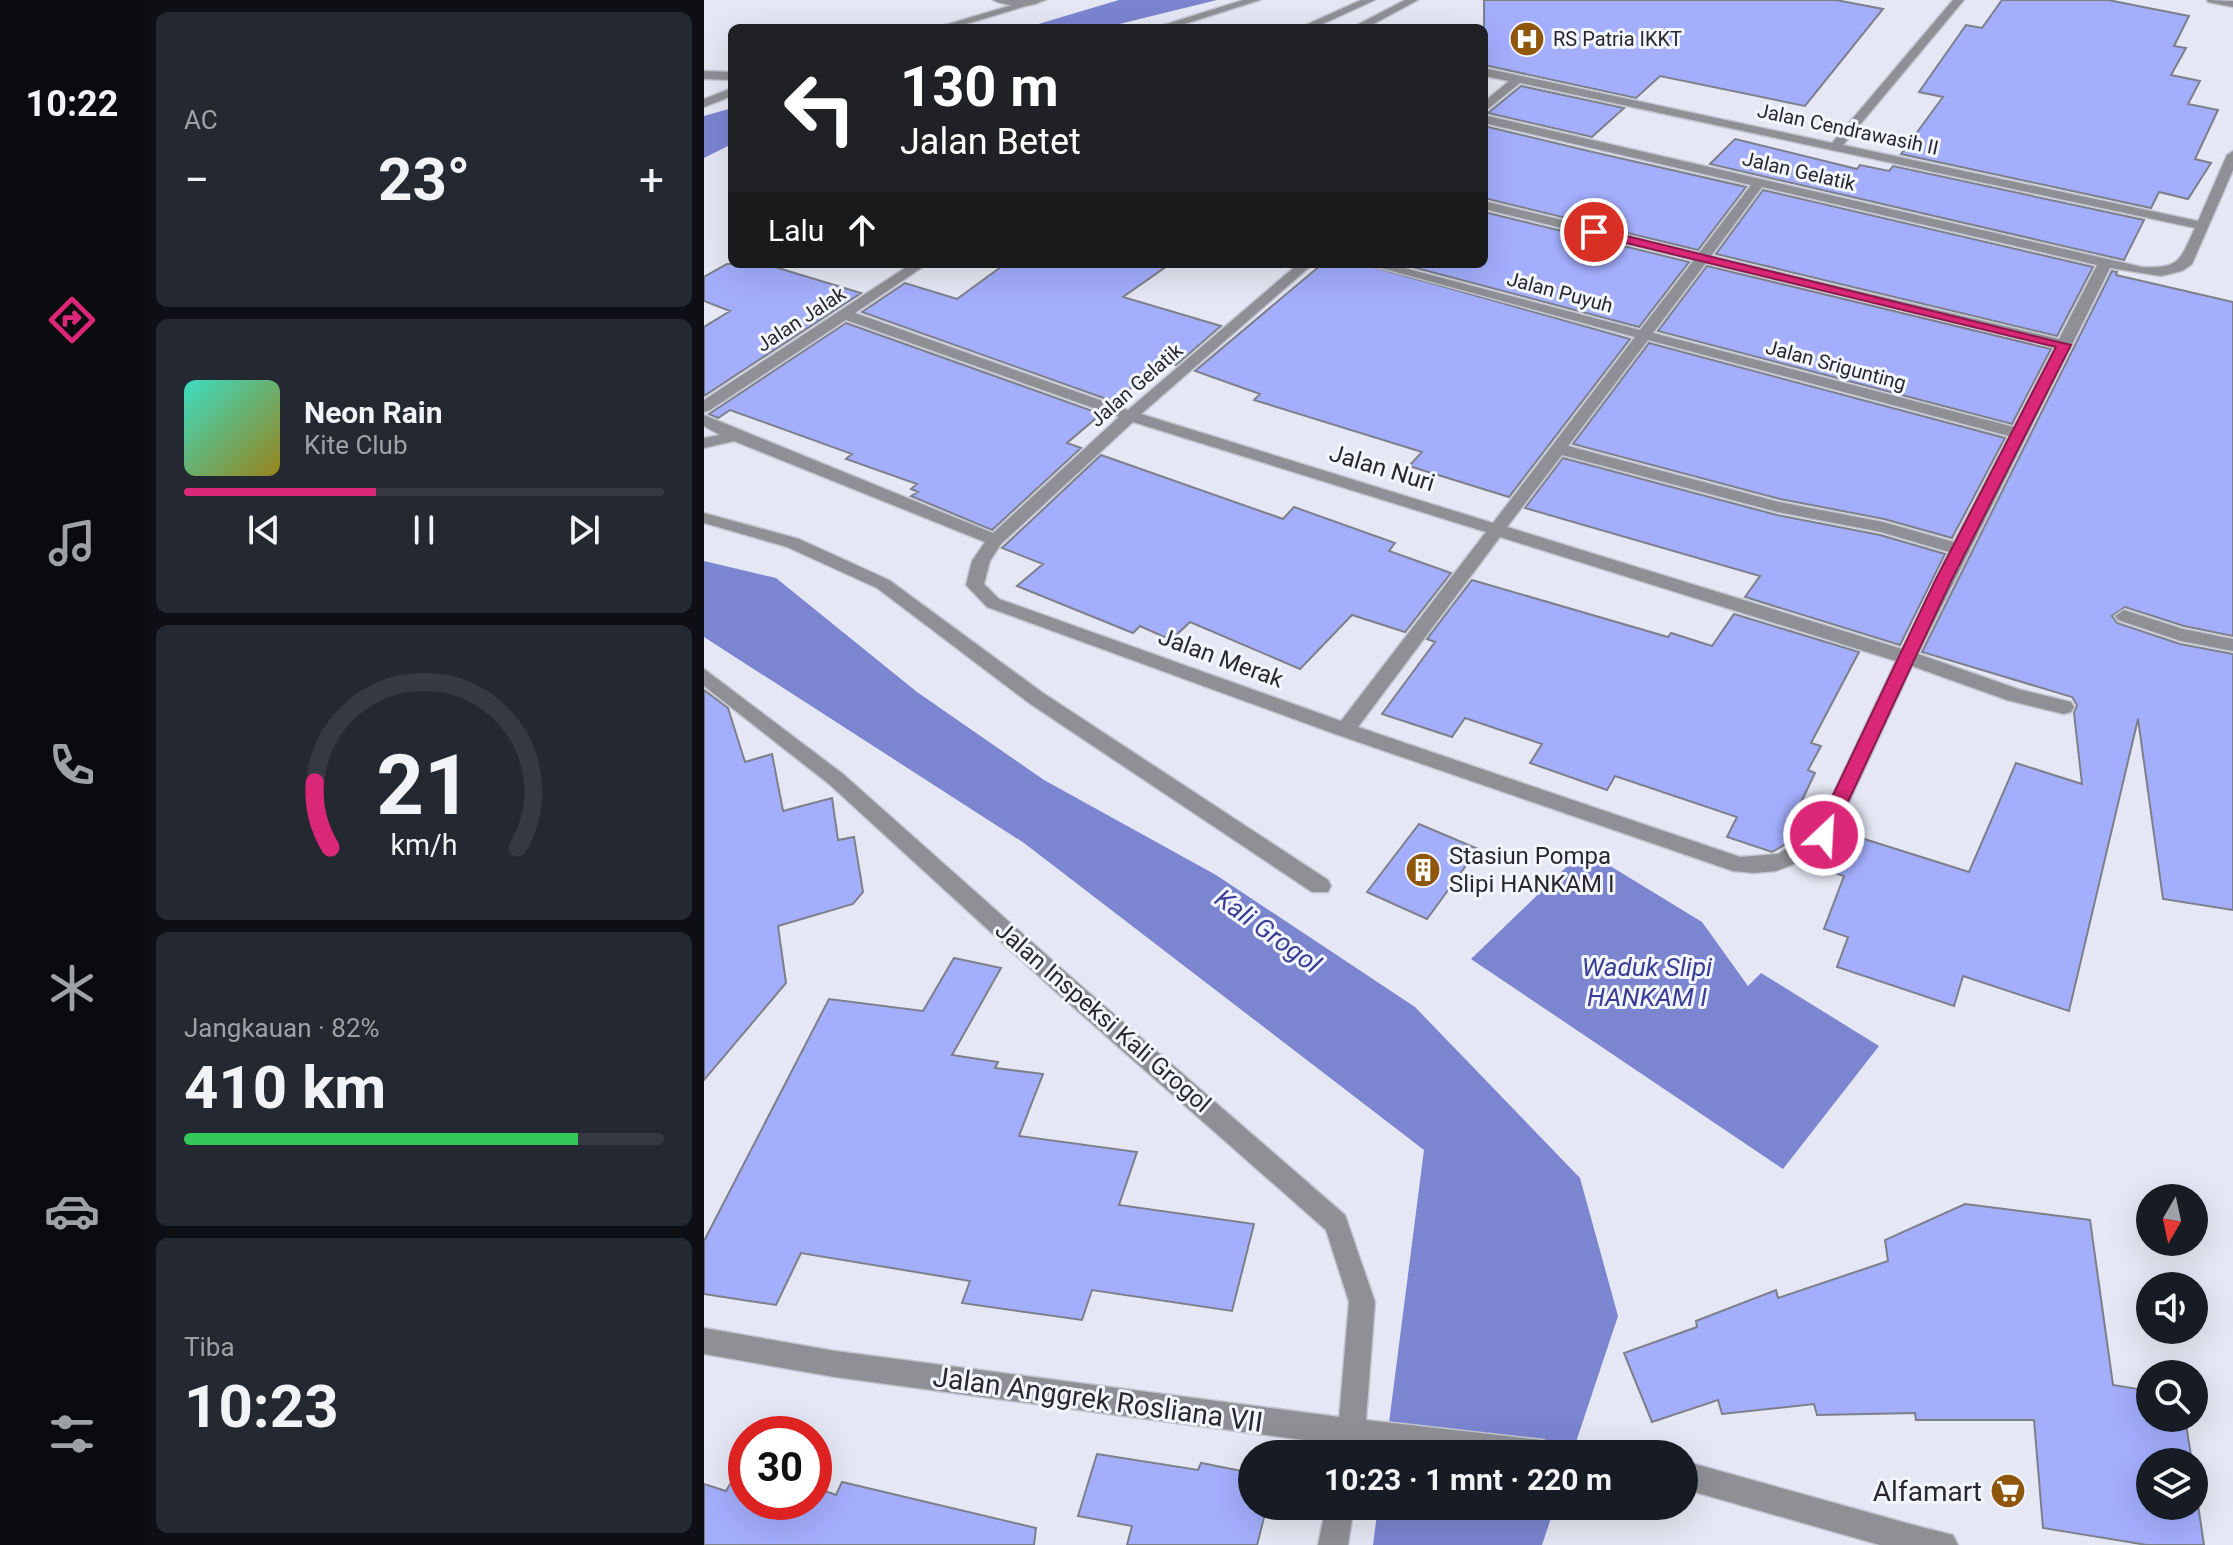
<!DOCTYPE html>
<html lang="id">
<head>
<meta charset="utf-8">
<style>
  :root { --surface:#171b24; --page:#242831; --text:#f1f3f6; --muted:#9ea1a6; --line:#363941; --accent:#db2777 }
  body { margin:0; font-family:Roboto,sans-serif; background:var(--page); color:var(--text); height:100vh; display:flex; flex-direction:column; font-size:30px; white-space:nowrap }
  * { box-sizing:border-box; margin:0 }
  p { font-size:26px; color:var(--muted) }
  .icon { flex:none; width:44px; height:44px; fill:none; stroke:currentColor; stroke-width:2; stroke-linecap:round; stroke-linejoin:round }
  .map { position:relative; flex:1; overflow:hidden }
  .sheet { display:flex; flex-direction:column; gap:12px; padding:12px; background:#0d0f14; width:560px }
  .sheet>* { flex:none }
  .hud { position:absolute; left:24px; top:24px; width:760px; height:244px; border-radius:12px; box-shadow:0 8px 32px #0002; background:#202124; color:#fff; overflow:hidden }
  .needle { width:52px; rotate:189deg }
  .controls { position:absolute; left:1432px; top:1184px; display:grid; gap:16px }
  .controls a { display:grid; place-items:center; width:72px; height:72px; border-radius:50%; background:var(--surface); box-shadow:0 8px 32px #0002; font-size:40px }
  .speed { position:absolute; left:24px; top:1416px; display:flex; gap:16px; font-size:40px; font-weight:700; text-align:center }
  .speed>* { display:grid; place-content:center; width:104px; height:104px; border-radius:50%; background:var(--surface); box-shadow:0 8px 32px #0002; line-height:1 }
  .speed .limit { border:12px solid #d22; background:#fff; color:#111 }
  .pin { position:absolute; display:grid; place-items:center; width:68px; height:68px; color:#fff; margin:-34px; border:4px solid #fff; border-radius:50%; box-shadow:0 2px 8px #0007 }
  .me { position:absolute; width:88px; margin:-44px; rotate:25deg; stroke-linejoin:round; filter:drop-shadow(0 0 6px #0008) }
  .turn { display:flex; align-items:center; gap:28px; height:168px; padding:0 40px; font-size:36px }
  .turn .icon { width:104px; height:104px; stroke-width:2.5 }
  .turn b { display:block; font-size:56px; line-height:68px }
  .then { display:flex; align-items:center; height:76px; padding:0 40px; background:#0003; gap:16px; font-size:30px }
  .big { font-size:60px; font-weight:700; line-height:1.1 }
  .sheet .tile { flex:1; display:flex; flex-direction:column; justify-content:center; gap:12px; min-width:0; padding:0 28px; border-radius:12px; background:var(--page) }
  .sheet .dial { align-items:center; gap:0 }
  .dial svg { height:208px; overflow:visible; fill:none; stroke:var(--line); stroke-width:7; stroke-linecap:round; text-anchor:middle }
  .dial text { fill:var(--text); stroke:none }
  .song { display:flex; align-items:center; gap:24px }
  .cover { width:96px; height:96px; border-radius:12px; background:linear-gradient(135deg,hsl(170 70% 55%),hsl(50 70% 35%)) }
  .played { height:8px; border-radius:4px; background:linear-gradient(90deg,var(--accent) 40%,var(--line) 40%) }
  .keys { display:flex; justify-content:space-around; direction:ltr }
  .heat { display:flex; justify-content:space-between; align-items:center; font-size:44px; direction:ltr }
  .charge { height:12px; border-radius:6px; background:linear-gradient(90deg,#34c759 82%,var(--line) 0) }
  .trip { position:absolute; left:534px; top:1440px; width:460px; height:80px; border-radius:40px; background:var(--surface); box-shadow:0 8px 32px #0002; font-weight:700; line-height:80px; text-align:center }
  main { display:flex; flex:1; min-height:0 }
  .tab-bar { display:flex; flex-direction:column; width:144px; justify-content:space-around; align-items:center; background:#090b0e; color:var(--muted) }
  .tab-bar .icon { width:56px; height:56px }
  .tab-bar .on { color:var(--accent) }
  .tab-bar b { font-size:36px; color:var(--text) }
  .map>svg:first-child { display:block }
  .water { fill:#7b85d0 }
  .building { fill:#a3aefd; stroke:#7d7f8a; stroke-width:2 }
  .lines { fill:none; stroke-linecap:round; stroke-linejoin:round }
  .service-casing { stroke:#c3c5d0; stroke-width:3 }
  .minor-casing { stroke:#c3c5d0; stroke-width:3 }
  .tertiary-casing { stroke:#c3c5d0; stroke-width:3 }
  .service { fill:#8f9095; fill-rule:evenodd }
  .minor { fill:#8f9095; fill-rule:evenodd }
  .tertiary { fill:#8f9095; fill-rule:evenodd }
  .route { fill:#db2777; stroke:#8e194d; stroke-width:2 }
  .labels { text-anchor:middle; stroke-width:6; stroke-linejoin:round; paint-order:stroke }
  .far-poi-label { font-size:20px; fill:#28282d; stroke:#f3f5ff; text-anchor:start }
  .far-street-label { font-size:20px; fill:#28282d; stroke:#f3f5ff }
  .street-label { font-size:24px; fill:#28282d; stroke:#f3f5ff }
  .poi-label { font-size:24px; fill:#28282d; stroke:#f3f5ff; text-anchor:start }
  .water-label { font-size:26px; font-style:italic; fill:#3a3c95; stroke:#f3f5ff }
  .near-street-label { font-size:28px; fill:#28282d; stroke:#f3f5ff }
  .near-poi-label { font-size:28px; fill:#28282d; stroke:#f3f5ff; text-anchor:end }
</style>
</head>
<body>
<main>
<nav class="tab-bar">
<b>10:22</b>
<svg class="icon on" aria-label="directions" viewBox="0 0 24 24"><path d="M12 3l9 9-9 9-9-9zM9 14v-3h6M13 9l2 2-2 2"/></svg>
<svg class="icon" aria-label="music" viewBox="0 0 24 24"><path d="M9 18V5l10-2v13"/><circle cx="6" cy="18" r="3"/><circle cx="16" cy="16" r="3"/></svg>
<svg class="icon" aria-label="phone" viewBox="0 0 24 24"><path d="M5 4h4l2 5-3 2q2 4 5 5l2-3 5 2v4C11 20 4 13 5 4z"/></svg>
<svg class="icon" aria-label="climate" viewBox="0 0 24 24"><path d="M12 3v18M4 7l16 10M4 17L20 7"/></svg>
<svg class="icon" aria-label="car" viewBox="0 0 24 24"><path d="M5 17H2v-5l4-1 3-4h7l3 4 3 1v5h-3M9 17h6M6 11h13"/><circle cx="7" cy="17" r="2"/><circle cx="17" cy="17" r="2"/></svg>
<svg class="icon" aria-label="filters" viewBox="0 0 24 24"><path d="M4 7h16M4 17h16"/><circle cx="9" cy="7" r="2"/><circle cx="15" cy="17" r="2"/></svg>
</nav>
<section class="sheet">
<div class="tile"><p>AC</p>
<div class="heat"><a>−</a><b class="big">23°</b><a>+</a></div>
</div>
<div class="tile">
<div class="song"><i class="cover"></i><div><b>Neon Rain</b><p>Kite Club</p></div></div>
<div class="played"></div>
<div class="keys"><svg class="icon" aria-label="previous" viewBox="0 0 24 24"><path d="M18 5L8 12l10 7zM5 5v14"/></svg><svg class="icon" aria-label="pause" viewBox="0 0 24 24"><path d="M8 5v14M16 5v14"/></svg><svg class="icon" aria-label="next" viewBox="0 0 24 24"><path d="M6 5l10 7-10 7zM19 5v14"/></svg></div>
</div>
<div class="tile dial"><svg viewBox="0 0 100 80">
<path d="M14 69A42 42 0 1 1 86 69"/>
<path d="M14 69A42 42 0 0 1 8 44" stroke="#db2777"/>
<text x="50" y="56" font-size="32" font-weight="700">21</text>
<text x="50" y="72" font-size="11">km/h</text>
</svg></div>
<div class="tile"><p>Jangkauan · 82%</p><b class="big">410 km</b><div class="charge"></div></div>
<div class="tile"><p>Tiba</p><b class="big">10:23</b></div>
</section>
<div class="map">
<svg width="1529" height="1545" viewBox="0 0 1529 1545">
  <rect width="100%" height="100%" fill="#e5e7f4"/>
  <path class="water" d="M 415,0 L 513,0 L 399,28 L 321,28 Z
    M 28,108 L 28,144 L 0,158 L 0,116 Z
    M 0,561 L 72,578 L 213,692 L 340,780 L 512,875 L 711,1007 L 876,1178 L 914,1316 L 868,1454 L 681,1454 L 720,1150 L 320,843 L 0,637 Z
    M 880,850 L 998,922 L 1044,986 L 1057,973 L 1175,1046 L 1079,1169 L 767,959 Z
    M 674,1506 L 851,1506 L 838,1545 L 669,1545 Z"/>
  <path class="building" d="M 780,0 L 1132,0 L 1179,9 L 1101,106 L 956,76 L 932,98 L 780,65 Z
    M 1298,0 L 1404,0 L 1485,16 L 1470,46 L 1482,48 L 1467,75 L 1496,81 L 1484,104 L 1514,110 L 1491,159 L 1507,163 L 1484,199 L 1455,192 L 1447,208 L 1197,154 L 1239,97 L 1215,92 L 1262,25 L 1278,28 Z
    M 817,86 L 920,108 L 888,137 L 784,113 Z
    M 780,126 L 889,152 L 1042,187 L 994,250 L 780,198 Z
    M 1031,139 L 1153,169 L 1156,165 L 1185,171 L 1189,166 L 1440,220 L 1420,260 L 1006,164 Z
    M 1059,190 L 1389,267 L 1353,336 L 1012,254 Z
    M 780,212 L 985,262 L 935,327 L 697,264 L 780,264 Z
    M 23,264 L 61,264 L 157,293 L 0,396 L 0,327 L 26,311 L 0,301 L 0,277 Z
    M 301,264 L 466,264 L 419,297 L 517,326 L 472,365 L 458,361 L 411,402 L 158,312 L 201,283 L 253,299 Z
    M 618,264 L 659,264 L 926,339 L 805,497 L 705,466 L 718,452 L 550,400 L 556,394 L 491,371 Z
    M 1003,266 L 1347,349 L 1308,424 L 954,331 Z
    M 1408,271 L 1413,272 L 1412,275 L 1529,302 L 1529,636 L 1480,626 L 1421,607 L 1408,616 L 1413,623 L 1476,644 L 1529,654 L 1529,910 L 1459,899 L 1434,719 L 1365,1011 L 1259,976 L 1250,1006 L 1133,967 L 1144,937 L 1120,929 L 1140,876 L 1101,863 L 1129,843 L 1135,831 L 1265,872 L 1312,763 L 1378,784 L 1370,713 L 1373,705 L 1368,697 L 1218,652 Z
    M 142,323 L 397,414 L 363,443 L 377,448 L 288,530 L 207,496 L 214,492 L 207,489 L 213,484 L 142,459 L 148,454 L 26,410 L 14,418 L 5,414 Z
    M 945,343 L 1301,438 L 1248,538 L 1180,519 L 1076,499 L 869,444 Z
    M 397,455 L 579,519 L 590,507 L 691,543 L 685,551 L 747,573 L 701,632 L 648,615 L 596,669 L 486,622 L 467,640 L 436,626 L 429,633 L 313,586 L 339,564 L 298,548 Z
    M 859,458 L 1073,515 L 1176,535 L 1241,554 L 1196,645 L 1041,597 L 1056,576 L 821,508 Z
    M 768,580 L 964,637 L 967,633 L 1008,646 L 1030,614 L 1155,652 L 1107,743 L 1117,746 L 1104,770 L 1111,773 L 1090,817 L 1112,824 L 1110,828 L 1068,852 L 1023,837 L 1033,817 L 911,776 L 903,790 L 826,763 L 838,744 L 761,718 L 748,737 L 678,714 L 731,642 L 723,639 Z
    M 0,690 L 24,708 L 41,762 L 68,754 L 79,811 L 128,798 L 134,840 L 150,837 L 159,892 L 149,904 L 74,926 L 82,983 L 0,1080 Z
    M 715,824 L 774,849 L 723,919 L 663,892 Z
    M 250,958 L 297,968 L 248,1055 L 294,1062 L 291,1068 L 339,1074 L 315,1136 L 433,1152 L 415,1205 L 550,1224 L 528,1311 L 388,1290 L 378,1320 L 258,1303 L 266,1281 L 97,1253 L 72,1305 L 0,1294 L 0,1241 L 125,999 L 219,1011 Z
    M 1261,1204 L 1386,1220 L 1409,1385 L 1446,1391 L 1446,1418 L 1481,1418 L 1488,1462 L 1446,1462 L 1446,1506 L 1490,1506 L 1490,1478 L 1500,1545 L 1443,1545 L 1339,1528 L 1330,1420 L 1212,1420 L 1211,1413 L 1113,1415 L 1110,1404 L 1018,1414 L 1014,1400 L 948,1422 L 920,1353 L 993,1327 L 992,1321 L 1072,1290 L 1074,1298 L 1184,1261 L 1181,1240 Z
    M 393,1454 L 494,1470 L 497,1463 L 548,1473 L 548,1506 L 563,1506 L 553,1545 L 423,1545 L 428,1526 L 374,1516 Z
    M 38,1464 L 42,1465 L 42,1502 L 110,1502 L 110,1487 L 132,1495 L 138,1482 L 332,1528 L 330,1545 L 0,1545 L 0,1484 L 22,1491 Z"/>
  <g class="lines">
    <defs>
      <path id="service" d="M 539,0 L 556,0 L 468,28 L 450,28 Z
        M 701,0 L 714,0 L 662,28 L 647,28 Z"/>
      <path id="minor" d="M 289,0 L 335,0 L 336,2 C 326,8 299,6 289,0 Z
        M 657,0 L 671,0 L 610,28 L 595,28 Z
        M 1249,0 L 1260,0 L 1139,145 L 1494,221 L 1523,155 L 1529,151 L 1529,170 L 1488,264 L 1478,271 L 1457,276 L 1406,268 L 1214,654 L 1314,689 L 1367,702 L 1370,707 L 1367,712 L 1360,714 L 1303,700 L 1208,666 L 1127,841 L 1098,861 L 1072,871 L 1050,873 L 1029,871 L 634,735 L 283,607 L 262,585 L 268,561 L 281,542 L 30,441 L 0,448 L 0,438 L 16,435 L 0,426 L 0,415 L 289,533 L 415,417 L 142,320 L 6,410 L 0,412 L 0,400 L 207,264 L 223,264 L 151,313 L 424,410 L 594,264 L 609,264 L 437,414 L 789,523 L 931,337 L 662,264 L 685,264 L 936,330 L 990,260 L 780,209 L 780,201 L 995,253 L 1047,185 L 780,123 L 780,115 L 1438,267 C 1476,269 1476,260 1491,228 L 816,83 L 780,112 L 780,102 L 805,81 L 780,76 L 780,68 L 1128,143 ZM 1058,187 L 1393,265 L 1355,339 L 1007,256 ZM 1002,263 L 1351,347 L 1310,427 L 949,333 ZM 944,340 L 1305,436 L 1250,542 L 1179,522 L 1075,502 L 864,446 ZM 429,422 L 782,532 L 637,721 L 295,599 L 280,584 L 286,561 L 297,544 ZM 858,455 L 1074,512 L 1177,532 L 1245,552 L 1198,649 L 803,527 ZM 796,537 L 1192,661 L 1112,830 L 1074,854 L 1036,857 L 654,727 Z
        M 1503,0 L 1529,1 L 1529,7 L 1504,2 Z
        M 0,71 L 28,72 L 28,80 L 0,79 Z
        M 0,513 L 95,539 L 185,580 L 339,693 L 624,880 L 627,886 L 624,892 L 608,892 L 325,703 L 173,588 L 83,547 L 0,523 Z
        M 1420,610 L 1479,629 L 1529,639 L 1529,651 L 1477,641 L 1414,620 L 1411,616 Z
        M 0,1328 L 131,1351 L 651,1419 L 661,1423 L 665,1433 L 661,1443 L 651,1447 L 131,1377 L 0,1354 Z"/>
      <path id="tertiary" d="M 325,0 L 342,0 L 249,28 L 231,28 Z
        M 28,88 L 28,96 L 0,107 L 0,99 Z
        M 0,669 L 139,774 L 367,977 L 641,1215 L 671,1302 L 662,1420 L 838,1440 L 848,1444 L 852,1454 L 714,1454 L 660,1448 L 660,1454 L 632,1454 L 645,1302 L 622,1230 L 351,991 L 125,784 L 0,686 Z
        M 980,1461 L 1213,1526 L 1249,1535 L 1254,1545 L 1176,1545 L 980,1489 Z
        M 622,1506 L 650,1506 L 644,1545 L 614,1545 Z"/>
    </defs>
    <use href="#service" class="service-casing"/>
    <use href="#minor" class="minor-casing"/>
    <use href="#tertiary" class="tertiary-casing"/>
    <use href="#service" class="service"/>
    <use href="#minor" class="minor"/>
    <use href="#tertiary" class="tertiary"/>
  </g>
  <path class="route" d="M 890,228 L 1367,345 L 1247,581 L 1126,840 L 1120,842 L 1110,835 L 1231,581 L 1352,347 L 885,234 L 885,229 Z"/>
  <defs>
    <symbol id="hospital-disc" viewBox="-11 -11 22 22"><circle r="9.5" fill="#8e570c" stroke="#f3f5ff"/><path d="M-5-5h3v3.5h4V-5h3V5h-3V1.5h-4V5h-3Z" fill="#fff"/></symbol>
    <symbol id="building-disc" viewBox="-11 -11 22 22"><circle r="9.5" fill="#8e570c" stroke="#f3f5ff"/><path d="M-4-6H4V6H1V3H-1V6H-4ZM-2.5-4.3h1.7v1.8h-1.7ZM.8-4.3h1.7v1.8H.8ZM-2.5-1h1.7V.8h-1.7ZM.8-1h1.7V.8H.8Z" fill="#fff"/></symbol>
    <symbol id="supermarket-disc" viewBox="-11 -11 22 22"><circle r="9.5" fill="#8e570c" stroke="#f3f5ff"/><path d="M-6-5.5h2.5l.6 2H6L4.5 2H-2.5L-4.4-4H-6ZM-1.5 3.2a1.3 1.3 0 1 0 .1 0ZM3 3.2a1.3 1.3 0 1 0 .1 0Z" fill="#fff"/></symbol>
  </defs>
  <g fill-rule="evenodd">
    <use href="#hospital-disc" x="803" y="19" width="40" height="40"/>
    <use href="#building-disc" x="699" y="850" width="40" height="40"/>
    <use href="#supermarket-disc" x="1284" y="1471" width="40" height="40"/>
  </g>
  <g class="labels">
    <g class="far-poi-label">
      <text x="849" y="46">RS Patria IKKT</text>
    </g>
    <g class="far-street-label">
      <text transform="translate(1144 129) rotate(12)" y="7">Jalan Cendrawasih II</text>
      <text transform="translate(1095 171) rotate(13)" y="7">Jalan Gelatik</text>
      <text transform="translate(856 292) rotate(15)" y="7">Jalan Puyuh</text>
      <text transform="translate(97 319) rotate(-33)" y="7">Jalan Jalak</text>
      <text transform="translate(1132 365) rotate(15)" y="7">Jalan Srigunting</text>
      <text transform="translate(432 385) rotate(-41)" y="7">Jalan Gelatik</text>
    </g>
    <g class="street-label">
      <text transform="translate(678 468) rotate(17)" y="8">Jalan Nuri</text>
      <text transform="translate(517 658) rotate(20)" y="8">Jalan Merak</text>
      <text transform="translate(399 1017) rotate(41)" y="8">Jalan Inspeksi Kali Grogol</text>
    </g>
    <g class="poi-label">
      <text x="745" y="864">Stasiun Pompa<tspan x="745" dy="28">Slipi HANKAM I</tspan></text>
    </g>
    <g class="water-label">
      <text transform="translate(564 931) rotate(36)" y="9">Kali Grogol</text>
      <text x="943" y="976">Waduk Slipi<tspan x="943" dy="30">HANKAM I</tspan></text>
    </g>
    <g class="near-street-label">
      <text transform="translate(394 1399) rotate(8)" y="10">Jalan Anggrek Rosliana VII</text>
    </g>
    <g class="near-poi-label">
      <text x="1278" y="1501">Alfamart</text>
    </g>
  </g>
</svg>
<div class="controls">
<a><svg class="needle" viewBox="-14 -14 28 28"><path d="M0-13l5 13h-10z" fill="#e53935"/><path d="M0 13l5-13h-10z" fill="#9ea1a6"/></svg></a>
<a><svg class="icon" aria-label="sound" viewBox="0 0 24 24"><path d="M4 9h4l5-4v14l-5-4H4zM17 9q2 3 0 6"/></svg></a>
<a><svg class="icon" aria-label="search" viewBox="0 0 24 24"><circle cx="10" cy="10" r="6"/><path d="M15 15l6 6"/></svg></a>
<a><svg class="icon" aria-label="layers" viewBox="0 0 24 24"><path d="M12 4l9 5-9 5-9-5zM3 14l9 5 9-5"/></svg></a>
</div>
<div class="speed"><div class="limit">30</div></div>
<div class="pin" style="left:890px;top:232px;background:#d93025"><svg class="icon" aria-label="arrive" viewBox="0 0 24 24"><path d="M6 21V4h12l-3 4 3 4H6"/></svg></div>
<svg class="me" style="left:1120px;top:835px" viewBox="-20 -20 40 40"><circle r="17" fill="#db2777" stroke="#fff" stroke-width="3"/><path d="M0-11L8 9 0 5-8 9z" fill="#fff"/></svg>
<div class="trip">10:23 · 1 mnt · 220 m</div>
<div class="hud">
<div class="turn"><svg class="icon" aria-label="left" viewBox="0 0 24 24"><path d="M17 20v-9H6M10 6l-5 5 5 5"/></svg><div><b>130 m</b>Jalan Betet</div></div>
<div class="then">Lalu<svg class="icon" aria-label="ahead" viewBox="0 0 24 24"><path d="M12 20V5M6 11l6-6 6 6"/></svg></div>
</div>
</div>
</main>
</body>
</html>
